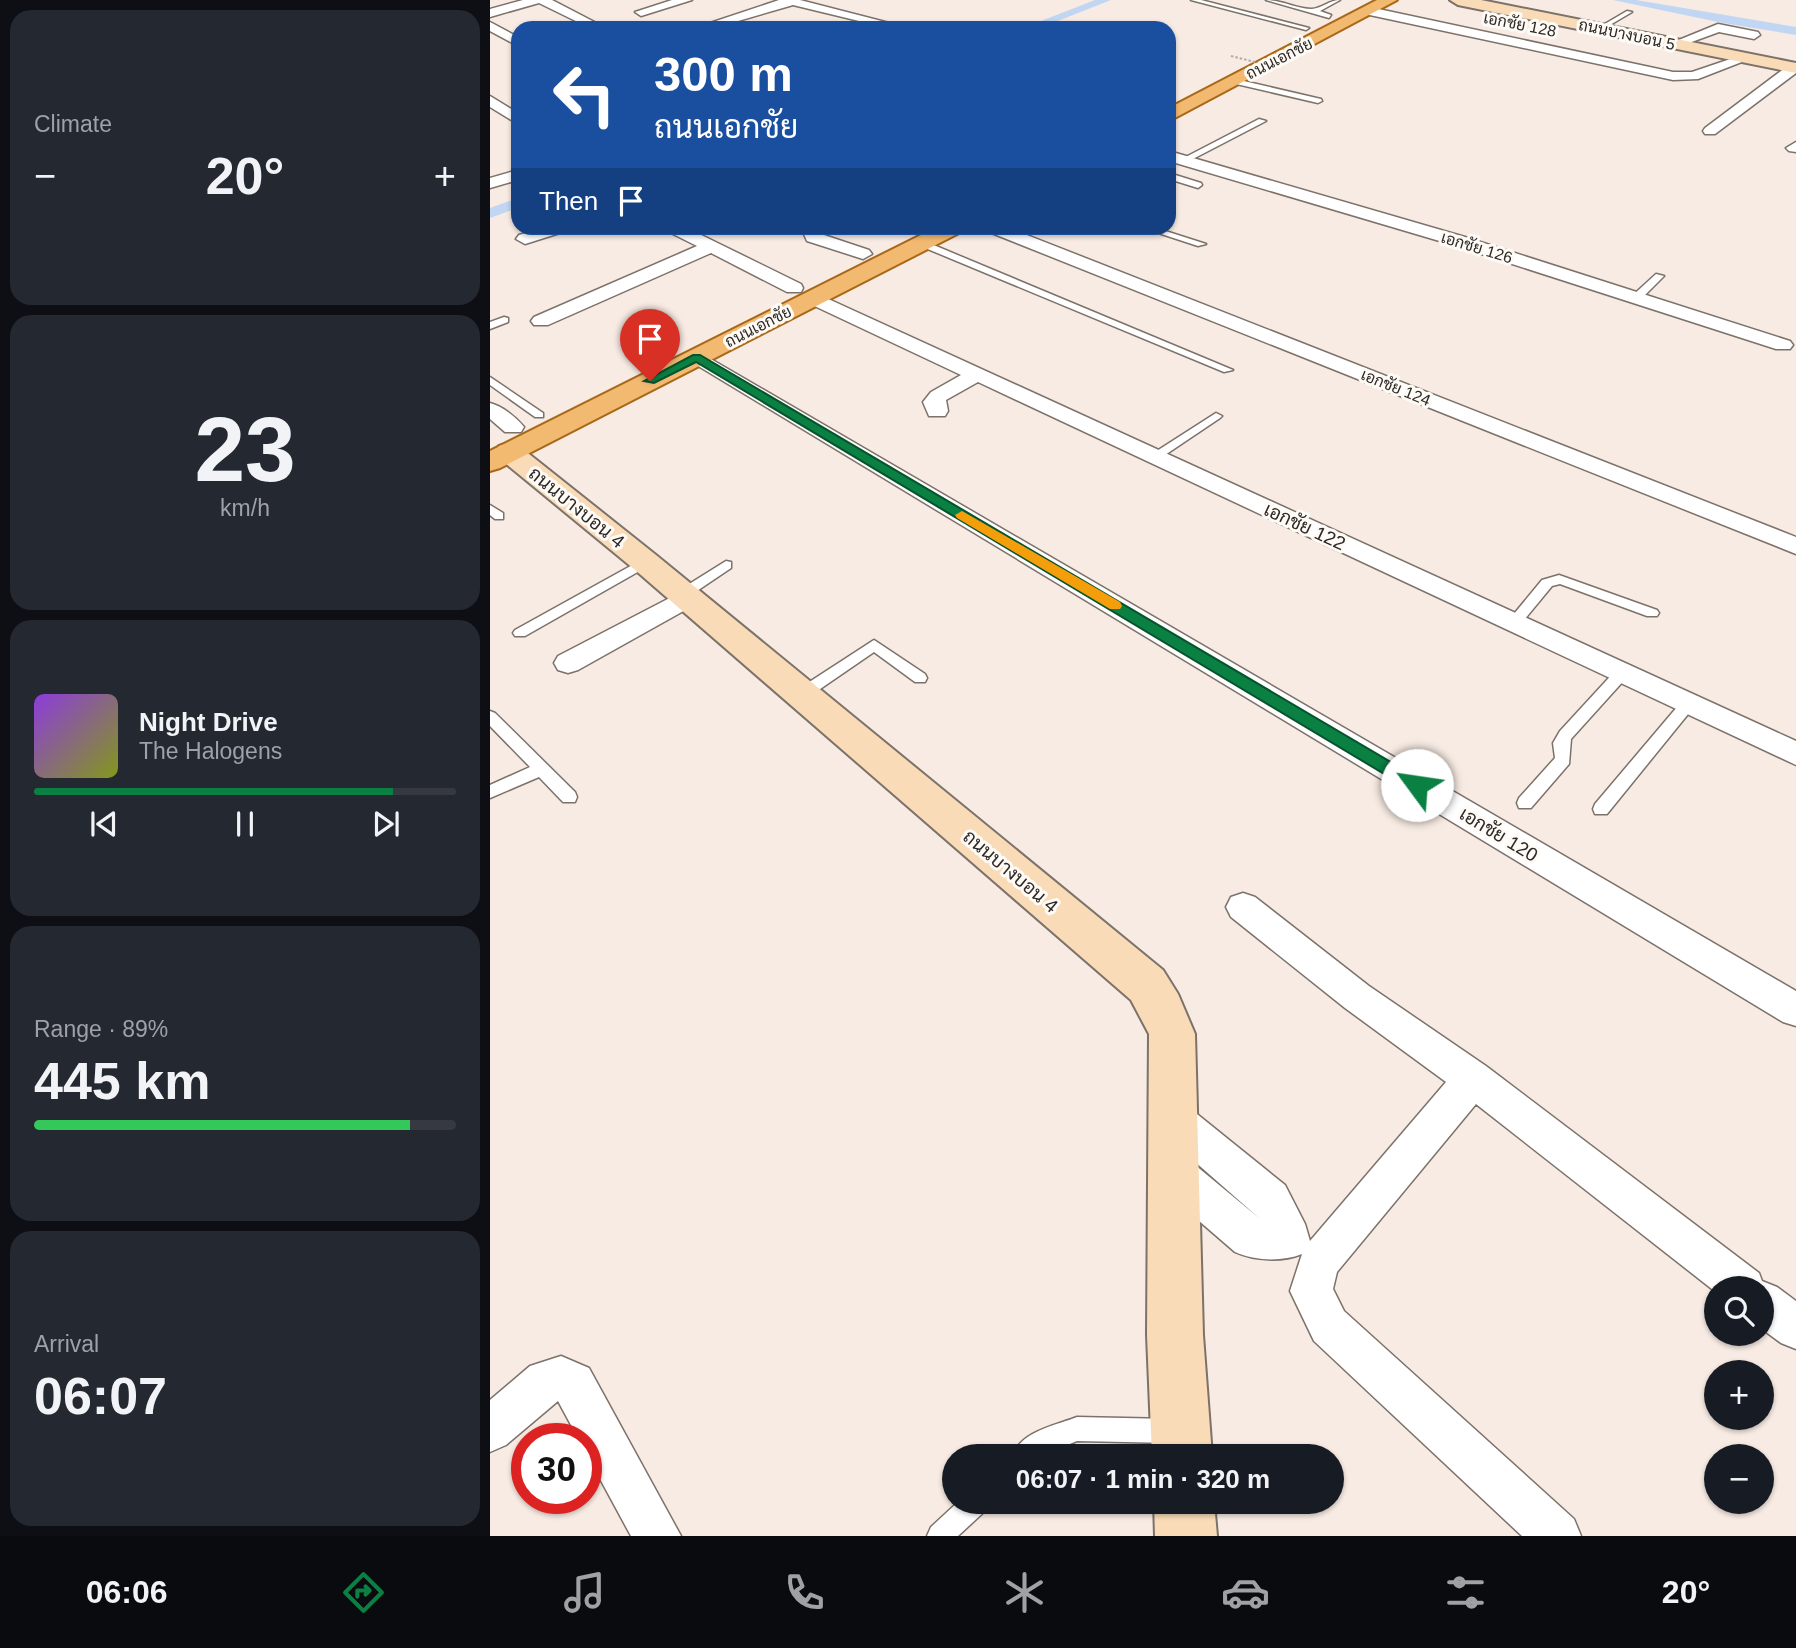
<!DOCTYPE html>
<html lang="en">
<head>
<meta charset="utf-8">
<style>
  :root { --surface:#171b24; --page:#242831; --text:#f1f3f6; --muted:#9ea1a6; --line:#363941; --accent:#0b8043 }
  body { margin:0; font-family:Helvetica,Sarabun,sans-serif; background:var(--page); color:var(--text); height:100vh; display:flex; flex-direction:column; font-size:26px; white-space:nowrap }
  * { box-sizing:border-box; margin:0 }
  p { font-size:23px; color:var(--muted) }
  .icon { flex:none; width:38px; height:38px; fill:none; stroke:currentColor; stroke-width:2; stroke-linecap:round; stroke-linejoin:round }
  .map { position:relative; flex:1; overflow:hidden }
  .details { display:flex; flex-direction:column; gap:10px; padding:10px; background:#0d0f14; width:490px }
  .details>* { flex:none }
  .banner { position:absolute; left:21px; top:21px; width:665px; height:214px; border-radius:21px; box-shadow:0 2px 5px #0004; background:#1a4fa0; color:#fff; overflow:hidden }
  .buttons { position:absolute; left:1214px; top:1276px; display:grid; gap:14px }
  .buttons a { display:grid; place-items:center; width:70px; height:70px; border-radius:50%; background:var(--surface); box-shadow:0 2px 5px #0004; font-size:35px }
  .speed { position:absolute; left:21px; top:1423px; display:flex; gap:14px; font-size:35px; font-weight:700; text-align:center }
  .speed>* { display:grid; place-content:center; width:91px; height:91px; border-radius:50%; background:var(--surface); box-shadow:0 2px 5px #0004; line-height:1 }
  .speed .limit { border:10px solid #d22; background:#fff; color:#111 }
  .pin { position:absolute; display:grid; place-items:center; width:60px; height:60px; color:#fff; margin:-72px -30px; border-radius:50% 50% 50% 0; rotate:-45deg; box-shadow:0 0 7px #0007 }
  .pin .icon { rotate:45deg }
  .me { position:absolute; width:77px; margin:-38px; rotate:301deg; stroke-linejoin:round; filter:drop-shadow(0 0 5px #0008) }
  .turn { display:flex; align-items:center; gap:24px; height:147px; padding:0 28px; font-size:32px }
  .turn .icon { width:91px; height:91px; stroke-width:2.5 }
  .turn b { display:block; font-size:49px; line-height:60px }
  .then { display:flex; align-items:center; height:66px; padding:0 28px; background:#0003; gap:14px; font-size:26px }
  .big { font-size:52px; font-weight:800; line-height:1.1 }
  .details .card { flex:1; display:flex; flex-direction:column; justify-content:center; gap:10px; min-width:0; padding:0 24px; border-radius:21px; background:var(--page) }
  .details .dial { align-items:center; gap:0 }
  .dial b { font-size:91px; line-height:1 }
  .song { display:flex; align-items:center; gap:21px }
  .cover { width:84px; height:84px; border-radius:10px; background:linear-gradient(135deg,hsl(270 70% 55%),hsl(70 70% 35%)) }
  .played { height:7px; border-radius:4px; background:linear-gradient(90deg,var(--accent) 85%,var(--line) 85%) }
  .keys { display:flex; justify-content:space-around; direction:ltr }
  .heat { display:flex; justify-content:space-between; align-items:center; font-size:38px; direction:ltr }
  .charge { height:10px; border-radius:5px; background:linear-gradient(90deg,#34c759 89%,var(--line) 0) }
  .trip { position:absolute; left:452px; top:1444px; width:402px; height:70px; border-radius:35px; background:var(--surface); box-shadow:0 2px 5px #0004; font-weight:800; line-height:70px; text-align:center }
  .menu { display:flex; height:112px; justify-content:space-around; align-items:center; background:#090b0e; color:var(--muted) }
  .menu .icon { width:49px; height:49px }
  .menu .current { color:var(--accent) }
  .menu b { font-size:32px; color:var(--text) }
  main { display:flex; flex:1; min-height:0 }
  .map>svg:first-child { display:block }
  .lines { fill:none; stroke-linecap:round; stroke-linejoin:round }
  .canal { fill:#c1d6f3; fill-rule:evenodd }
  .lane-casing { stroke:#7c726a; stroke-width:3 }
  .street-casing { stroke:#7c726a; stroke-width:3 }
  .secondary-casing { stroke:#7c726a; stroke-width:4 }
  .primary-casing { stroke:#a86818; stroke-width:4 }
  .lane { fill:#fff; fill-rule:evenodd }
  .street { fill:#fff; fill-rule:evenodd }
  .secondary { fill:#f9dcb7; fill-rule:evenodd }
  .primary { fill:#f2b970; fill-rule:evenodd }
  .path-bridge { stroke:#b3aaa4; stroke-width:2; stroke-dasharray:2.5 2; stroke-linecap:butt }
  .route { fill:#0b8043; stroke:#07532c; stroke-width:2 }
  .slow { fill:#f59e0b }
  .labels { text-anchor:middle; stroke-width:6; stroke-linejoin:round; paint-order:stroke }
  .far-street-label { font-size:16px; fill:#2d2926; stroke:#fefaf6 }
  .street-label { font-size:19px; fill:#2d2926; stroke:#fefaf6 }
</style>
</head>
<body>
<main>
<section class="details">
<div class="card"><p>Climate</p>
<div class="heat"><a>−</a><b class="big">20°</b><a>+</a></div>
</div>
<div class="card dial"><b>23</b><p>km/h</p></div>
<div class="card">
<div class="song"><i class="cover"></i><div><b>Night Drive</b><p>The Halogens</p></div></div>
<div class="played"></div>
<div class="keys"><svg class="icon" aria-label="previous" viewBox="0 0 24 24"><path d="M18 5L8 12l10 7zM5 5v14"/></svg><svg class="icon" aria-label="pause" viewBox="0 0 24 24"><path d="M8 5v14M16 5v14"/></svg><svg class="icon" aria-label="next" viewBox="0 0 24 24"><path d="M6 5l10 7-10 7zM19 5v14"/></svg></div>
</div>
<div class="card"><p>Range · 89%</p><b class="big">445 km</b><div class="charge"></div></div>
<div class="card"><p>Arrival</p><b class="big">06:07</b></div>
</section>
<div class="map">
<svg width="1306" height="1536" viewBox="0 0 1306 1536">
  <rect width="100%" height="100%" fill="#f7ebe3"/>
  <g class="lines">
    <path class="canal" d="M 605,0 L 621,0 L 550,28 L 533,28 Z
      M 1123,0 L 1146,0 L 1306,27 L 1306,35 L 1233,23 Z
      M 28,198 L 28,208 L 0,218 L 0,208 Z"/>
    <defs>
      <path id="lane" d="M 701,0 L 711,0 L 819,28 L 816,30 Z
        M 776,0 C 792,0 807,9 822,9 C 832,8 840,0 850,0 L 830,11 L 841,15 L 839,18 Z
        M 1137,11 L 1142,12 L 1113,29 L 1108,28 Z
        M 745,79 L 831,99 L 832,101 L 828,103 L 742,83 Z
        M 769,119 L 776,121 L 697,162 L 690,160 Z
        M 679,173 L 711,183 L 712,185 L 708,188 L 679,179 Z
        M 653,228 L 666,228 L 716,244 L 708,246 Z
        M 428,241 L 434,241 L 743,370 L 734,372 L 428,245 Z
        M 1166,274 L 1174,276 L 1150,300 L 1142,300 L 1142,296 Z
        M 14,317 L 18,318 L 18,322 L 0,329 L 0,322 Z
        M 0,377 L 53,413 L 53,417 L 45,417 L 0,385 Z
        M 726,413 L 732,416 L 730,418 L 669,459 L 665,460 L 659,456 Z
        M 0,505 L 13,513 L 13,519 L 5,519 L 0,515 Z
        M 155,558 L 160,559 L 160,565 L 35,636 L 25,636 L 23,633 L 25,630 Z
        M 236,561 L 241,562 L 241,568 L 198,597 L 188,597 L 186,594 L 188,591 Z
        M 1069,575 L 1167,610 L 1169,613 L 1167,616 L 1157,616 L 1070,584 L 1062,586 L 1029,626 L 1019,626 L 1017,623 L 1019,620 L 1052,580 Z
        M 384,640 L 435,674 L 437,678 L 435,682 L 425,682 L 384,652 L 317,698 L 307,698 L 305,694 L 307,690 Z
        M 1132,668 L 1139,673 L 1137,677 L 1081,739 L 1079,764 L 1041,808 L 1029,808 L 1027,803 L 1029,798 L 1065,758 L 1063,743 L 1070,731 L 1127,669 Z
        M 1198,698 L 1203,700 L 1205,704 L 1203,708 L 1117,814 L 1105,814 L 1103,809 L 1105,804 L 1193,700 Z
        M 0,711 L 5,713 L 85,792 L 87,797 L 85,802 L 73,802 L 49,777 L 0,798 L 0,785 L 40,767 L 0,726 Z
        M 587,1417 L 681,1419 L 689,1423 L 693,1431 L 689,1439 L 681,1443 L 587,1441 L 551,1456 L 522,1456 C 532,1431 564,1426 587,1417 Z
        M 468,1502 L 498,1502 L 495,1511 L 468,1536 L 437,1536 L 441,1527 Z"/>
      <path id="street" d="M 33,0 L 62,0 L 116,28 L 100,28 L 49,3 L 0,17 L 0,9 Z
        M 182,0 L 202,0 L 151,16 L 145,12 Z
        M 289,0 L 310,0 L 407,25 L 398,28 L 303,5 L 224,28 L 205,28 Z
        M 879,7 L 1183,72 L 1202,72 L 1255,54 L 1262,58 L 1208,79 L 1183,80 L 875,14 L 875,8 Z
        M 0,22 L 28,37 L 28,46 L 0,31 Z
        M 1228,24 L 1268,32 L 1270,35 L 1264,39 L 1229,32 L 1185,48 L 1179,44 Z
        M 1299,65 L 1306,65 L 1306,73 L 1225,134 L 1215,134 L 1213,131 L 1215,128 Z
        M 0,96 L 28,113 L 28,124 L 0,107 Z
        M 1306,142 L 1306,152 L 1299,151 L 1296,148 Z
        M 679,151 L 975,237 L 1300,341 L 1303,345 L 1300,349 L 1286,349 L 963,245 L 679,161 Z
        M 28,170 L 28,180 L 0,188 L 0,178 Z
        M 52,228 L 76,228 L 73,232 L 35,244 L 26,239 L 29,235 Z
        M 177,228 L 197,228 L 311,284 L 313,288 L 311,292 L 297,292 L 221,253 L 58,325 L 44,325 L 41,321 L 44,317 L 207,246 L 179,232 Z
        M 317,228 L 336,228 L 331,234 L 379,250 L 382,254 L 373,259 L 317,241 L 313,232 Z
        M 496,228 L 519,228 L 1306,537 L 1306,554 L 499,232 Z
        M 323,292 L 1306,741 L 1306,765 L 488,382 L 456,400 L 458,411 L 455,416 L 439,416 L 433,402 L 441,392 L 471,375 L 316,302 L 314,298 L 316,294 Z
        M 207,351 L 1306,991 L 1306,1026 L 1293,1022 L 200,361 L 197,357 L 200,353 Z
        M 0,403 C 12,406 26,417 34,427 L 31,432 L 15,432 L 0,419 Z
        M 197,589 L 206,592 L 210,598 L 206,604 L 88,670 L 78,673 L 68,670 L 64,663 L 68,656 Z
        M 753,893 L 765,897 L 879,986 L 996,1066 L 1269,1273 L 1272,1281 L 1287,1287 L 1306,1301 L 1306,1349 L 1291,1343 L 1272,1329 L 1272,1288 L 1227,1288 L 1227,1293 L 986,1104 L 847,1272 L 843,1289 L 854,1311 L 1084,1519 L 1091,1536 L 1032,1536 L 824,1341 L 800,1291 L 812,1254 C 792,1262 765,1261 745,1252 L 671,1188 L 665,1174 L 671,1160 L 685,1154 L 699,1160 L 769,1218 L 671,1132 L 665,1119 L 671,1106 L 684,1100 L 697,1106 L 795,1185 L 815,1224 L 820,1241 L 956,1082 L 855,1008 L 741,917 L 736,907 L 741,897 Z
        M 71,1356 L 99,1368 L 191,1536 L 141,1536 L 96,1453 L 96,1438 L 88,1438 L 68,1401 L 16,1445 L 0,1452 L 0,1400 L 40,1366 Z"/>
      <path id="secondary" d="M 960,0 L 991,0 L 1306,63 L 1306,73 L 968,5 Z
        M 19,443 L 29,446 L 166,555 L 673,970 L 688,994 L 705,1034 L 713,1335 L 722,1456 L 662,1456 L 657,1335 L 659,1034 L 641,1000 L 144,569 L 9,458 L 5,452 L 9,446 Z
        M 664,1502 L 724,1502 L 727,1536 L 665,1536 Z"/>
      <path id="primary" d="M 887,0 L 907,0 L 679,121 L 679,108 Z
        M 445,228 L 472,228 L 469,233 L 10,468 L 0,471 L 0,451 Z"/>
    </defs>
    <use href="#lane" class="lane-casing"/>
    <use href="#street" class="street-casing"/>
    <use href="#secondary" class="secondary-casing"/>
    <use href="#primary" class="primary-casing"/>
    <use href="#lane" class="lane"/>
    <use href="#street" class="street"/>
    <use href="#secondary" class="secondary"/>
    <use href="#primary" class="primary"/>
    <path class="path-bridge" d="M 741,56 L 789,68"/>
  </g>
  <path class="route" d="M 203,355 L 210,355 L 933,781 L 935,785 L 933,790 L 921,790 L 206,362 L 164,383 L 154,381 Z"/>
  <path class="slow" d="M 472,511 L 630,602 L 632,606 L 630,609 L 620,609 L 467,518 L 465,515 Z"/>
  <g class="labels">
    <g class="far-street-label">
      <text transform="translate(1030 24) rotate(11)" y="6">เอกชัย 128</text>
      <text transform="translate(1137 34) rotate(12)" y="6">ถนนบางบอน 5</text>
      <text transform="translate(789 58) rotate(-27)" y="6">ถนนเอกชัย</text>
      <text transform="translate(987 247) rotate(17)" y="6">เอกชัย 126</text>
      <text transform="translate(268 326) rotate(-27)" y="6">ถนนเอกชัย</text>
      <text transform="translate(906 387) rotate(22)" y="6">เอกชัย 124</text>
    </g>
    <g class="street-label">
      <text transform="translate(87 507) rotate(39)" y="7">ถนนบางบอน 4</text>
      <text transform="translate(815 526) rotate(25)" y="7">เอกชัย 122</text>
      <text transform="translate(1009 834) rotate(31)" y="7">เอกชัย 120</text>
      <text transform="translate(521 871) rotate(40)" y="7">ถนนบางบอน 4</text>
    </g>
  </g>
</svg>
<div class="buttons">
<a><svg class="icon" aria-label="search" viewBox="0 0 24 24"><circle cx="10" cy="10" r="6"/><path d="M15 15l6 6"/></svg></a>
<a>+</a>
<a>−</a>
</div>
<div class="speed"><div class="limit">30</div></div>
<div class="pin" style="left:160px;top:381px;background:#d93025"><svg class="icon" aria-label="arrive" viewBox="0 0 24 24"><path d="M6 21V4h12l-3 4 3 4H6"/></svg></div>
<svg class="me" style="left:927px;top:785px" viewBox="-20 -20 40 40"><circle r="19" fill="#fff"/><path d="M0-13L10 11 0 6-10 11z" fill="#0b8043"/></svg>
<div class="trip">06:07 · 1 min · 320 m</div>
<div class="banner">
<div class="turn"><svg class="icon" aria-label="left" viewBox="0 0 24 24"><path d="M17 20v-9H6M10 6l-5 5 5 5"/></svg><div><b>300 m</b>ถนนเอกชัย</div></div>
<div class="then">Then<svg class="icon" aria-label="arrive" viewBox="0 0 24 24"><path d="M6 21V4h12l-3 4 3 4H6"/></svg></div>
</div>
</div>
</main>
<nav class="menu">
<b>06:06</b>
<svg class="icon current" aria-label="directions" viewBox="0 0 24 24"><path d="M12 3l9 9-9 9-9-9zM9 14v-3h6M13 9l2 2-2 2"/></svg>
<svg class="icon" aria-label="music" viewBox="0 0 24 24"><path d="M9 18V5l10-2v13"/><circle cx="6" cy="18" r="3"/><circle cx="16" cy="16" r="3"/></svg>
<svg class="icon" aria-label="phone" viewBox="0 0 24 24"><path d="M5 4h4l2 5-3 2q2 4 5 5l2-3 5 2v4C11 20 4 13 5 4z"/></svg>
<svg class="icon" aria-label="climate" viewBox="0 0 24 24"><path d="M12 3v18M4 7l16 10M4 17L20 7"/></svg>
<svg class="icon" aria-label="car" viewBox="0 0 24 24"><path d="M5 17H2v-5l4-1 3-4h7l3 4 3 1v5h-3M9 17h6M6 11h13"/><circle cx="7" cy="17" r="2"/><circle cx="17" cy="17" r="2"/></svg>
<svg class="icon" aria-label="filters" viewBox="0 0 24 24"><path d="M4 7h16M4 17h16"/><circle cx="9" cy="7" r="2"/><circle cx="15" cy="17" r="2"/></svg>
<b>20°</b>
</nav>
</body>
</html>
